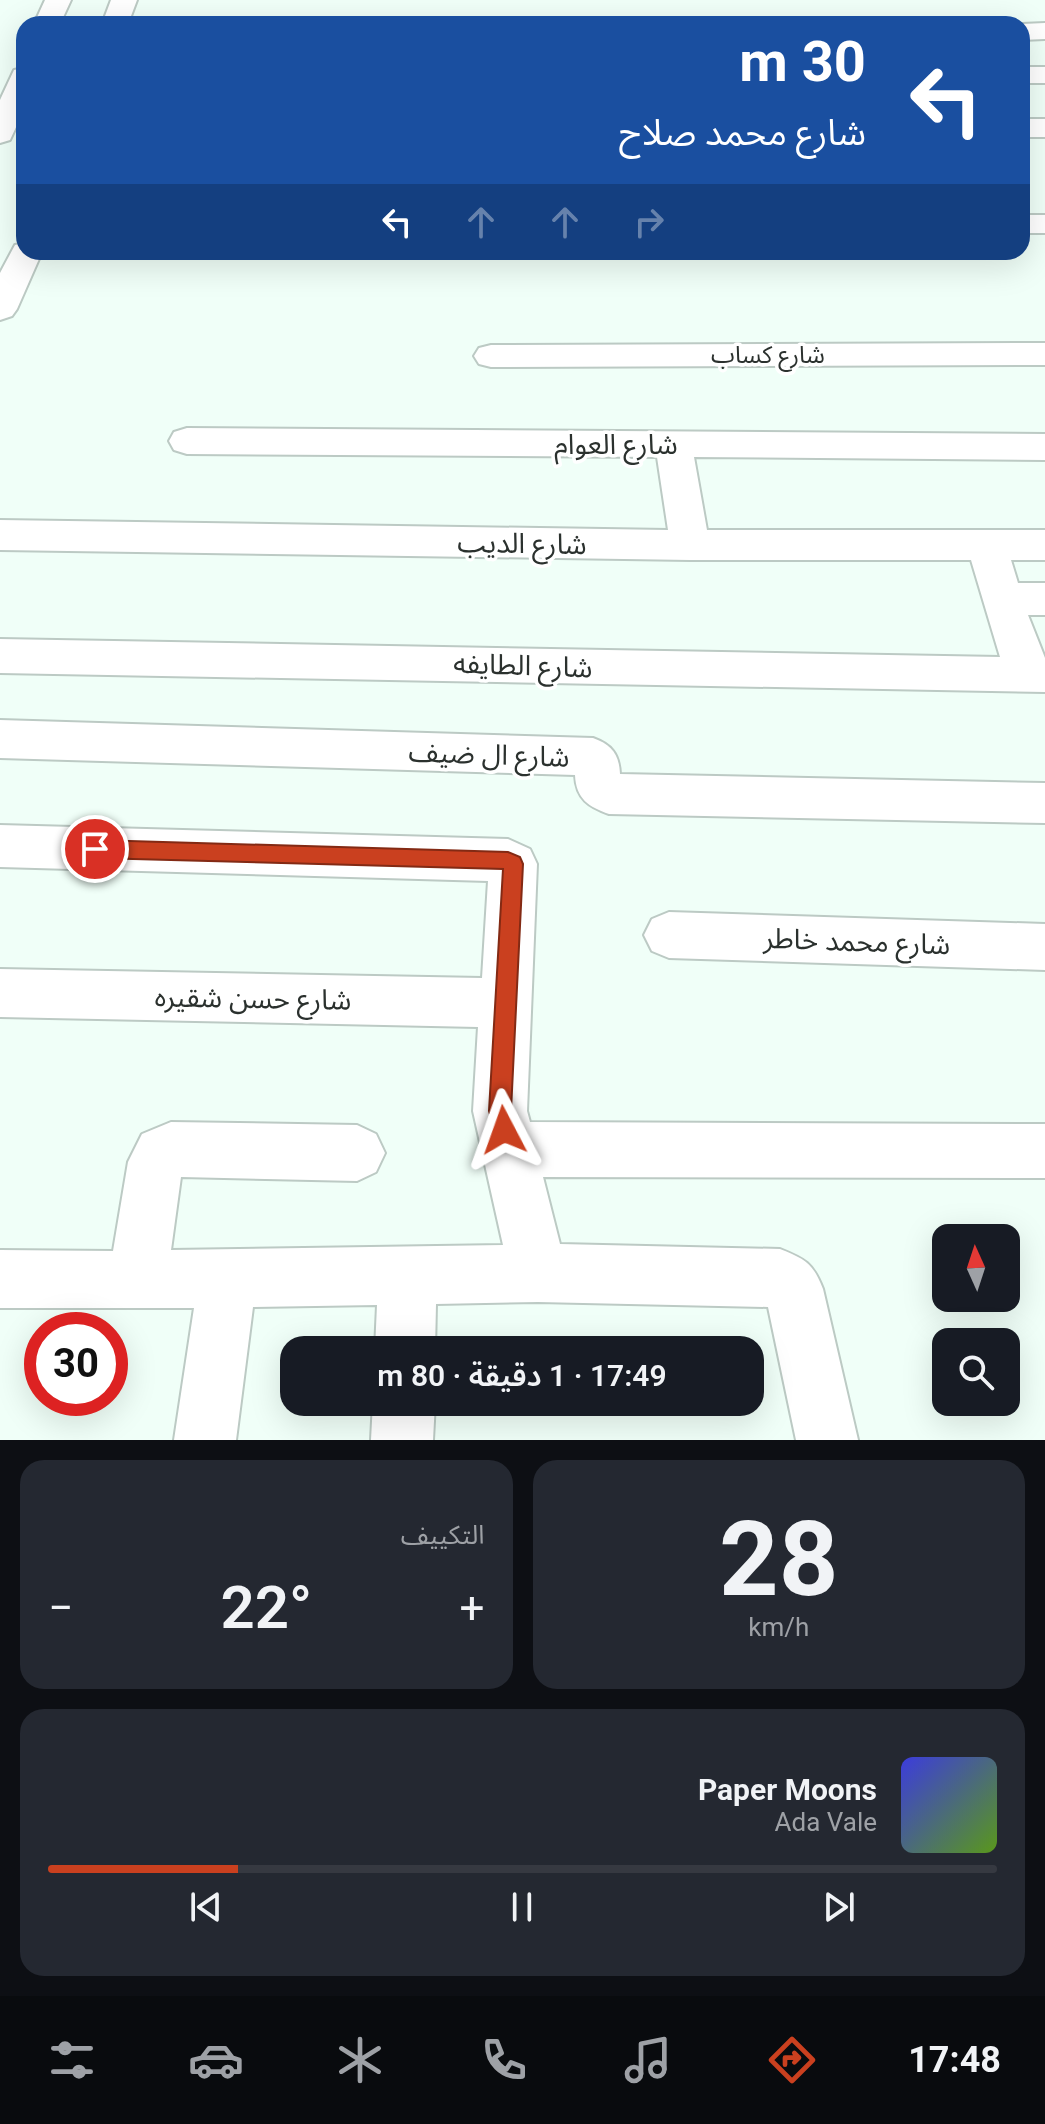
<!DOCTYPE html>
<html lang="ar">
<head>
<meta charset="utf-8">
<style>
  :root { --surface:#171b24; --page:#242831; --text:#f1f3f6; --muted:#9ea1a6; --line:#363941; --accent:#ca401f }
  body { margin:0; font-family:Roboto,"Noto Sans Arabic",sans-serif; background:var(--page); color:var(--text); direction:rtl; height:100vh; display:flex; flex-direction:column; font-size:30px; white-space:nowrap }
  * { box-sizing:border-box; margin:0 }
  p { font-size:26px; color:var(--muted) }
  .icon { flex:none; width:44px; height:44px; fill:none; stroke:currentColor; stroke-width:2; stroke-linecap:round; stroke-linejoin:round }
  .map { position:relative; height:1440px; overflow:hidden; direction:ltr }
  .side { display:flex; flex-direction:column; gap:20px; padding:20px; background:#0d0f14; flex:1 }
  .side>* { flex:none }
  .hud { position:absolute; left:16px; top:16px; width:1014px; height:244px; border-radius:24px; box-shadow:0 8px 32px #0002; direction:rtl; background:#1a4fa0; color:#fff; overflow:hidden }
  .needle { width:52px; rotate:357deg }
  .tools { position:absolute; left:932px; top:1224px; display:grid; gap:16px }
  .tools a { display:grid; place-items:center; width:88px; height:88px; border-radius:16px; background:var(--surface); box-shadow:0 8px 32px #0002; font-size:40px }
  .speed { position:absolute; left:24px; top:1312px; display:flex; gap:16px; font-size:40px; font-weight:700; text-align:center }
  .speed>* { display:grid; place-content:center; width:104px; height:104px; border-radius:50%; background:var(--surface); box-shadow:0 8px 32px #0002; line-height:1 }
  .speed .limit { border:12px solid #d22; background:#fff; color:#111 }
  .pin { position:absolute; display:grid; place-items:center; width:68px; height:68px; color:#fff; margin:-34px; border:4px solid #fff; border-radius:50%; box-shadow:0 2px 8px #0007 }
  .me { position:absolute; width:88px; margin:-44px; rotate:356deg; stroke-linejoin:round; filter:drop-shadow(0 0 6px #0008) }
  .turn { display:flex; align-items:center; gap:28px; height:168px; padding:0 32px; font-size:36px }
  .turn .icon { width:104px; height:104px; stroke-width:2.5 }
  .turn b { display:block; font-size:56px; line-height:68px }
  .lanes { display:flex; align-items:center; height:76px; padding:0 32px; background:#0003; justify-content:center; gap:40px; direction:ltr }
  .lanes .off { opacity:.35 }
  .big { font-size:60px; font-weight:600; line-height:1.1 }
  .side .card { flex:1; display:flex; flex-direction:column; justify-content:center; gap:12px; min-width:0; padding:0 28px; border-radius:24px; background:var(--page) }
  .side .dial { align-items:center; gap:0 }
  .dial b { font-size:104px; line-height:1 }
  .song { display:flex; align-items:center; gap:24px }
  .cover { width:96px; height:96px; border-radius:12px; background:linear-gradient(135deg,hsl(240 70% 55%),hsl(90 70% 35%)) }
  .played { height:8px; border-radius:4px; background:linear-gradient(90deg,var(--accent) 20%,var(--line) 20%) }
  .keys { display:flex; justify-content:space-around; direction:ltr }
  .heat { display:flex; justify-content:space-between; align-items:center; font-size:44px; direction:ltr }
  .side .tiles { flex:1; display:grid; gap:20px; grid-template-columns:1fr 1fr }
  .card:last-child { grid-column:span 2 }
  .trip { position:absolute; left:280px; top:1336px; width:484px; height:80px; border-radius:24px; background:var(--surface); box-shadow:0 8px 32px #0002; font-weight:600; line-height:80px; text-align:center; direction:rtl }
  .tabs { display:flex; height:128px; justify-content:space-around; align-items:center; background:#090b0e; color:var(--muted) }
  .tabs .icon { width:56px; height:56px }
  .tabs .active { color:var(--accent) }
  .tabs b { font-size:36px; color:var(--text) }
  .map>svg:first-child { display:block }
  .lines { fill:none; stroke-linecap:round; stroke-linejoin:round }
  .minor-casing { stroke:#bccac4; stroke-width:4 }
  .minor { fill:#fff; fill-rule:evenodd }
  .route { fill:#ca401f; stroke:#832a14; stroke-width:2 }
  .labels { text-anchor:middle; stroke-width:7; stroke-linejoin:round; paint-order:stroke }
  .far-street-label { font-size:24px; fill:#2b312e; stroke:#fff }
  .street-label { font-size:28px; fill:#2b312e; stroke:#fff }
</style>
</head>
<body>
<div class="map">
<svg width="1045" height="1440" viewBox="0 0 1045 1440">
  <rect width="100%" height="100%" fill="#f0fff8"/>
  <g class="lines">
    <defs>
      <path id="minor" d="M 45,0 L 71,0 L 60,24 L 34,24 Z
        M 111,0 L 137,0 L 128,24 L 102,24 Z
        M 1045,23 L 1045,39 L 1022,40 L 1022,24 Z
        M 1022,67 L 1045,67 L 1045,83 L 1022,83 Z
        M 24,68 L 24,110 L 10,140 L 0,143 L 0,100 L 14,70 Z
        M 1022,119 L 1045,119 L 1045,137 L 1022,137 Z
        M 1022,215 L 1045,215 L 1045,233 L 1022,233 Z
        M 24,243 L 24,252 L 42,252 L 17,309 L 12,316 L 0,320 L 0,273 L 15,245 Z
        M 1045,343 L 1045,365 L 491,367 L 479,364 L 474,356 L 479,348 L 491,345 Z
        M 187,428 L 1045,434 L 1045,460 L 694,457 L 707,530 L 1045,530 L 1045,560 L 1011,560 L 1018,583 L 1045,583 L 1045,615 L 1028,615 L 1045,658 L 1045,692 L 0,673 L 0,639 L 1000,657 L 971,560 L 690,560 L 0,550 L 0,520 L 668,530 L 657,457 L 187,454 L 174,450 L 169,441 L 174,432 Z
        M 0,720 L 593,738 C 612,745 619,754 620,774 L 1045,783 L 1045,823 L 609,814 C 589,807 576,799 575,775 L 0,758 Z
        M 0,825 L 508,839 L 530,849 L 537,864 L 527,1111 L 530,1122 L 1045,1124 L 1045,1178 L 543,1177 L 560,1244 L 780,1249 C 805,1259 813,1263 823,1289 L 858,1440 L 796,1440 L 768,1307 L 538,1302 L 436,1304 L 435,1350 L 375,1350 L 377,1305 L 253,1307 L 236,1440 L 174,1440 L 194,1308 L 0,1308 L 0,1250 L 113,1251 L 128,1162 L 142,1134 L 171,1122 L 357,1125 L 376,1134 L 385,1153 L 376,1172 L 357,1181 L 181,1177 L 171,1250 L 503,1245 L 473,1111 L 478,1027 L 0,1017 L 0,969 L 482,978 L 488,881 L 0,867 Z
        M 669,912 L 1045,924 L 1045,970 L 669,958 L 652,951 L 644,935 L 652,919 Z
        M 373,1402 L 435,1402 L 433,1440 L 371,1440 Z"/>
    </defs>
    <use href="#minor" class="minor-casing"/>
    <use href="#minor" class="minor"/>
  </g>
  <path class="route" d="M 95,840 L 508,852 L 520,857 L 523,864 L 511,1111 L 515,1130 L 512,1138 L 504,1141 L 496,1138 L 489,1111 L 503,869 L 95,858 L 88,855 L 85,849 L 88,843 Z"/>
  <g class="labels">
    <g class="far-street-label">
      <text x="768" y="363">شارع كساب</text>
    </g>
    <g class="street-label">
      <text x="616" y="454">شارع العوام</text>
      <text transform="translate(522 543) rotate(1)" y="10">شارع الديب</text>
      <text transform="translate(523 665) rotate(2)" y="10">شارع الطايفه</text>
      <text transform="translate(489 754) rotate(2)" y="10">شارع ال ضيف</text>
      <text transform="translate(857 941) rotate(2)" y="10">شارع محمد خاطر</text>
      <text transform="translate(253 998) rotate(1)" y="10">شارع حسن شقيره</text>
    </g>
  </g>
</svg>
<div class="tools">
<a><svg class="needle" viewBox="-14 -14 28 28"><path d="M0-13l5 13h-10z" fill="#e53935"/><path d="M0 13l5-13h-10z" fill="#9ea1a6"/></svg></a>
<a><svg class="icon" aria-label="search" viewBox="0 0 24 24"><circle cx="10" cy="10" r="6"/><path d="M15 15l6 6"/></svg></a>
</div>
<div class="speed"><div class="limit">30</div></div>
<div class="pin" style="left:95px;top:849px;background:#d93025"><svg class="icon" aria-label="arrive" viewBox="0 0 24 24"><path d="M6 21V4h12l-3 4 3 4H6"/></svg></div>
<svg class="me" style="left:504px;top:1130px" viewBox="-20 -20 40 40"><path d="M0-17L14 15 0 8-14 15z" fill="#ca401f" stroke="#fff" stroke-width="4"/></svg>
<div class="trip">17:49 · 1 دقيقة · 80 m</div>
<div class="hud">
<div class="turn"><svg class="icon" aria-label="left" viewBox="0 0 24 24"><path d="M17 20v-9H6M10 6l-5 5 5 5"/></svg><div><b>30 m</b>شارع محمد صلاح</div></div>
<div class="lanes"><svg class="icon" aria-label="left" viewBox="0 0 24 24"><path d="M17 20v-9H6M10 6l-5 5 5 5"/></svg><svg class="icon off" aria-label="ahead" viewBox="0 0 24 24"><path d="M12 20V5M6 11l6-6 6 6"/></svg><svg class="icon off" aria-label="ahead" viewBox="0 0 24 24"><path d="M12 20V5M6 11l6-6 6 6"/></svg><svg class="icon off" aria-label="right" viewBox="0 0 24 24"><path d="M7 20v-9h11M14 6l5 5-5 5"/></svg></div>
</div>
</div>
<section class="side">
<div class="tiles">
<div class="card dial"><b>28</b><p>km/h</p></div>
<div class="card"><p>التكييف</p>
<div class="heat"><a>−</a><b class="big">22°</b><a>+</a></div>
</div>
<div class="card">
<div class="song"><i class="cover"></i><div><b>Paper Moons</b><p>Ada Vale</p></div></div>
<div class="played"></div>
<div class="keys"><svg class="icon" aria-label="previous" viewBox="0 0 24 24"><path d="M18 5L8 12l10 7zM5 5v14"/></svg><svg class="icon" aria-label="pause" viewBox="0 0 24 24"><path d="M8 5v14M16 5v14"/></svg><svg class="icon" aria-label="next" viewBox="0 0 24 24"><path d="M6 5l10 7-10 7zM19 5v14"/></svg></div>
</div>
</div>
</section>
<nav class="tabs">
<b>17:48</b>
<svg class="icon active" aria-label="directions" viewBox="0 0 24 24"><path d="M12 3l9 9-9 9-9-9zM9 14v-3h6M13 9l2 2-2 2"/></svg>
<svg class="icon" aria-label="music" viewBox="0 0 24 24"><path d="M9 18V5l10-2v13"/><circle cx="6" cy="18" r="3"/><circle cx="16" cy="16" r="3"/></svg>
<svg class="icon" aria-label="phone" viewBox="0 0 24 24"><path d="M5 4h4l2 5-3 2q2 4 5 5l2-3 5 2v4C11 20 4 13 5 4z"/></svg>
<svg class="icon" aria-label="climate" viewBox="0 0 24 24"><path d="M12 3v18M4 7l16 10M4 17L20 7"/></svg>
<svg class="icon" aria-label="car" viewBox="0 0 24 24"><path d="M5 17H2v-5l4-1 3-4h7l3 4 3 1v5h-3M9 17h6M6 11h13"/><circle cx="7" cy="17" r="2"/><circle cx="17" cy="17" r="2"/></svg>
<svg class="icon" aria-label="filters" viewBox="0 0 24 24"><path d="M4 7h16M4 17h16"/><circle cx="9" cy="7" r="2"/><circle cx="15" cy="17" r="2"/></svg>
</nav>
</body>
</html>
